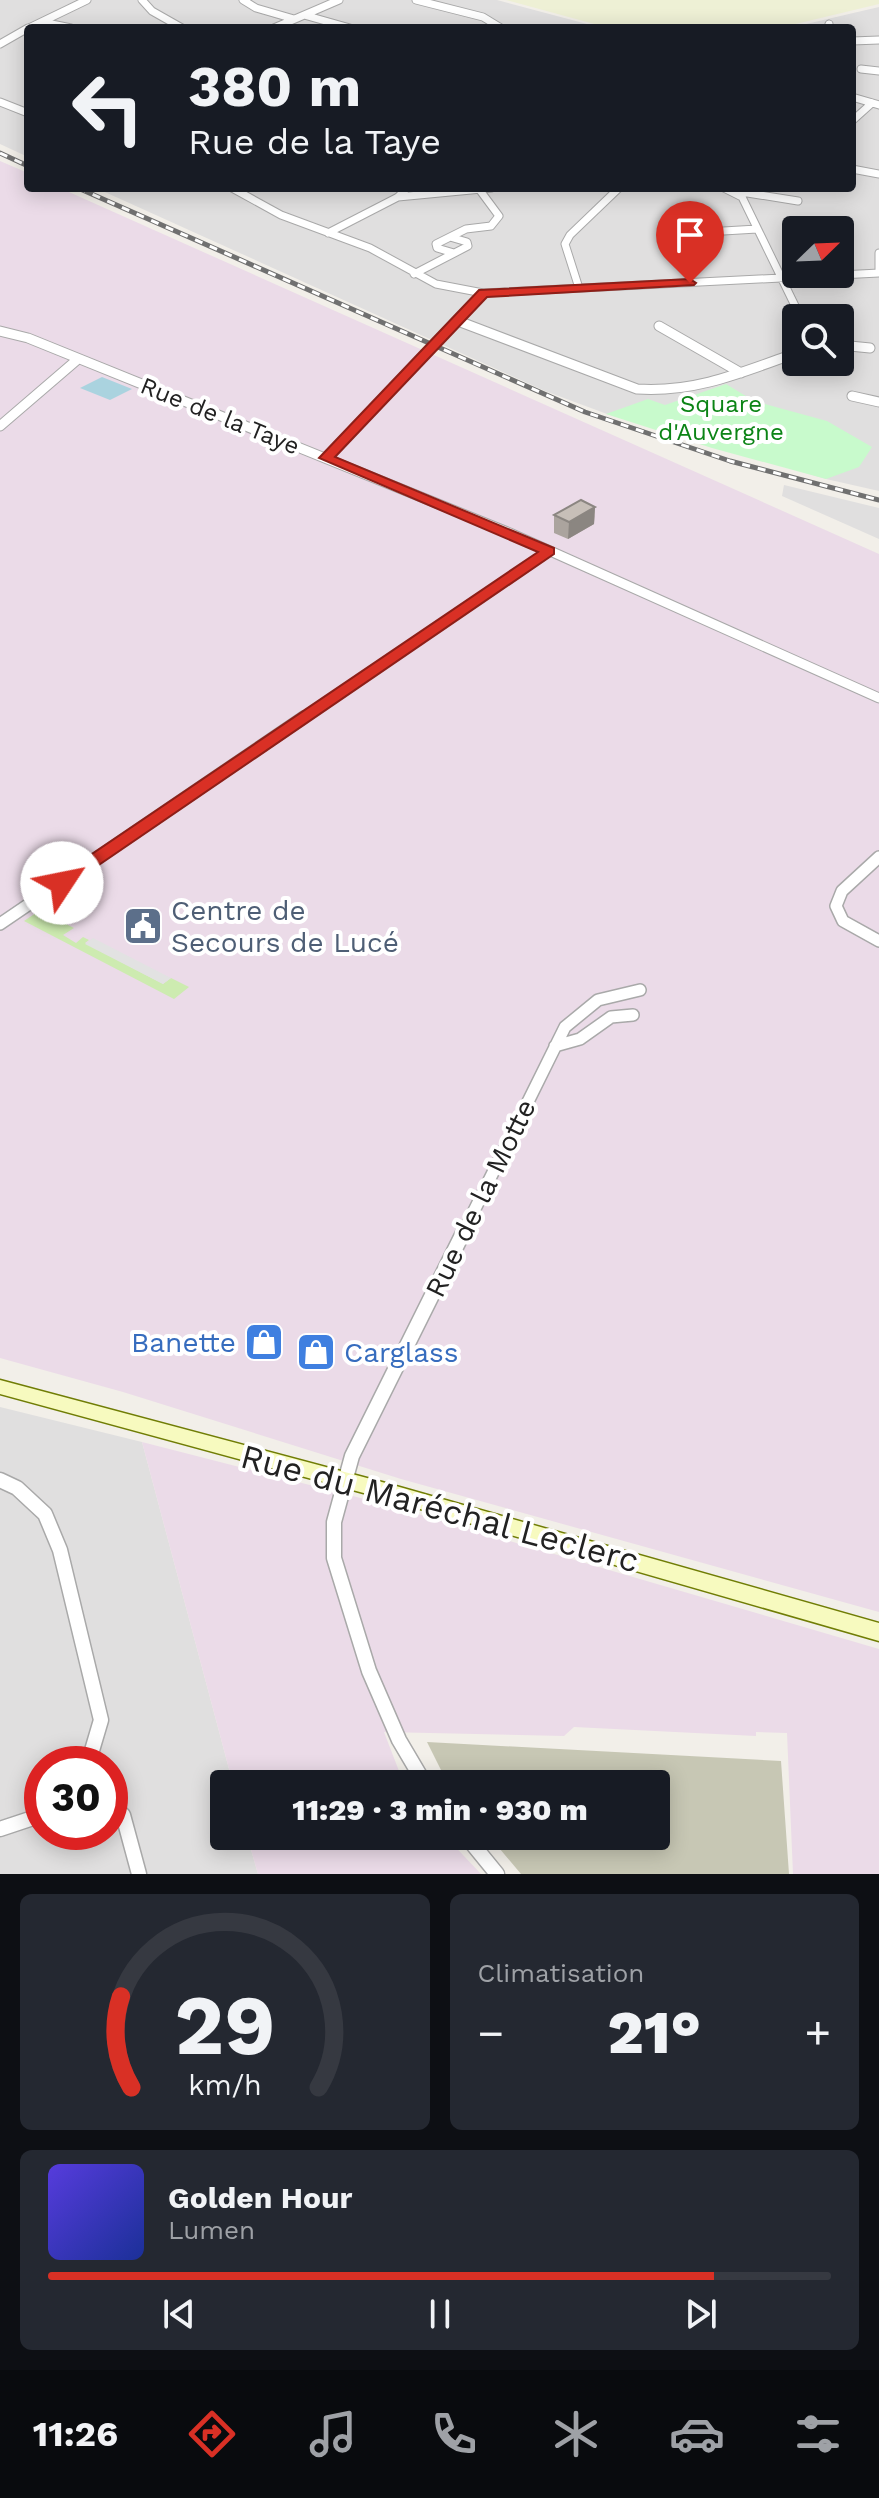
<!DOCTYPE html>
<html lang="fr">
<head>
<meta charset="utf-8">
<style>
  :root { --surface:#171b24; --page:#242831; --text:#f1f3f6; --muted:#9ea1a6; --line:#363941; --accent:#d93025 }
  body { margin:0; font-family:"Work Sans",sans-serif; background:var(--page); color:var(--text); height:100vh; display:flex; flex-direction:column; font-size:30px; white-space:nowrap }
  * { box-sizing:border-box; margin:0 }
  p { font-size:26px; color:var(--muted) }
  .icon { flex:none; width:44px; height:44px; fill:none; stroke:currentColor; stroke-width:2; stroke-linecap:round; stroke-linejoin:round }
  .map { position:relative; height:1874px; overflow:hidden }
  .details { display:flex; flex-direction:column; gap:20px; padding:20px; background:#0d0f14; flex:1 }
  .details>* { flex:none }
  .guide { position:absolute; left:24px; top:24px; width:832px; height:168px; border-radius:8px; box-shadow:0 4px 20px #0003; background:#171b24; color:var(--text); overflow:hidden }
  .needle { width:52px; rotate:67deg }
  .fabs { position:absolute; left:782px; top:216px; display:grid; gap:16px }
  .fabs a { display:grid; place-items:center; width:72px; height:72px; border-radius:8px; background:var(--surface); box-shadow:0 4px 20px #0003; font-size:40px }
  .speed { position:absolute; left:24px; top:1746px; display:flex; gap:16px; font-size:40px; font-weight:700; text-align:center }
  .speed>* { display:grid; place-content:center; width:104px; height:104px; border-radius:50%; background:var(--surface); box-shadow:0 4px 20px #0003; line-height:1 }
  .speed .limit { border:12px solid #d22; background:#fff; color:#111 }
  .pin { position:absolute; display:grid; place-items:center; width:68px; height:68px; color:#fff; margin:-82px -34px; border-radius:50% 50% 50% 0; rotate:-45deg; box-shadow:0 0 8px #0007 }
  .pin .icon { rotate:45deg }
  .me { position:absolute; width:88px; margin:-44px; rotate:56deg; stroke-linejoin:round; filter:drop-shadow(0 0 6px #0008) }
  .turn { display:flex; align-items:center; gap:28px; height:168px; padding:0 32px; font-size:36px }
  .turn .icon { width:104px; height:104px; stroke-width:2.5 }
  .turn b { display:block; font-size:56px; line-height:68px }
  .big { font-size:60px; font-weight:800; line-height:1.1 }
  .details .card { flex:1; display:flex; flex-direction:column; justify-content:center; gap:12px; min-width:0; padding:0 28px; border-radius:12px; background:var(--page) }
  .details .dial { align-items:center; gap:0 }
  .dial svg { height:208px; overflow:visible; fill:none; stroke:var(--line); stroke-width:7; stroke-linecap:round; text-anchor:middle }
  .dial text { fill:var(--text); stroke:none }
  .song { display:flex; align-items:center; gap:24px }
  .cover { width:96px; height:96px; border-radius:12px; background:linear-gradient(135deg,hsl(250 70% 55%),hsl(230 70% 35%)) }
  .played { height:8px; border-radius:4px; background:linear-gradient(90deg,var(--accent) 85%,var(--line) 85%) }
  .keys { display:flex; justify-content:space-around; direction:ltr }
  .heat { display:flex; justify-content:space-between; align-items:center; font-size:44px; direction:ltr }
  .details .tiles { flex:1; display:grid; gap:20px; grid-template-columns:1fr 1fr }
  .card:last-child { grid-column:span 2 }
  .trip { position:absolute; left:210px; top:1770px; width:460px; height:80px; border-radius:8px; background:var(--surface); box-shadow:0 4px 20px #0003; font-weight:800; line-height:80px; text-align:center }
  .tabs { display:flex; height:128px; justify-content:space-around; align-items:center; background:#090b0e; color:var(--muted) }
  .tabs .icon { width:56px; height:56px }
  .tabs .on { color:var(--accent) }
  .tabs b { font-size:36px; color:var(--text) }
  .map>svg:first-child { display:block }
  .residential { fill:#e0dfdf; fill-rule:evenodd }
  .industrial { fill:#ebdbe8 }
  .construction { fill:#c7c7b4 }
  .farmland { fill:#eef0d5 }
  .grass { fill:#cdebb0 }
  .park { fill:#c8facc }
  .parking { fill:#e2e2e2 }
  .water { fill:#aad3df }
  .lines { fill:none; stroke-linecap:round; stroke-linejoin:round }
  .minor-far3-casing { stroke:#a9a9a9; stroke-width:9 }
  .minor-far2-casing { stroke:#a9a9a9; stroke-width:11 }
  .minor-far1-casing { stroke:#a9a9a9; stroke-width:14 }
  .minor-casing { stroke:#a9a9a9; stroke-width:17 }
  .secondary-casing { stroke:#707d05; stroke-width:3 }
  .minor-far3 { stroke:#fff; stroke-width:7 }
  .minor-far2 { stroke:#fff; stroke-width:9 }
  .minor-far1 { stroke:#fff; stroke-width:11 }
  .minor { stroke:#fff; stroke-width:14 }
  .secondary { fill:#f7fabf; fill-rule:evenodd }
  .rail-casing { stroke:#707070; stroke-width:5 }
  .rail { stroke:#fff; stroke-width:3; stroke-dasharray:8; stroke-linecap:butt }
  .wall { fill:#aba49e }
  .shaded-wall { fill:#8b8681 }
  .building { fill:#c7bfb8; stroke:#8b8681; stroke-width:2 }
  .route { fill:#d93025; stroke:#8d1f18; stroke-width:2 }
  .labels { text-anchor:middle; stroke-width:8; stroke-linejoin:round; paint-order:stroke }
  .far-park-label { font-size:24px; fill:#0c8416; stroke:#fff }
  .far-street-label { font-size:24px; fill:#222; stroke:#fff }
  .service-label { font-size:28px; fill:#4e5e75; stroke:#fff; text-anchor:start }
  .street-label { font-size:28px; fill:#222; stroke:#fff }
  .shop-label { font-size:28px; fill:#366cbe; stroke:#fff; text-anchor:end }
  .near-street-label { font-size:34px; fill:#222; stroke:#fff }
</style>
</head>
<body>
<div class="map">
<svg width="879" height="1874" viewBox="0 0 879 1874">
  <rect width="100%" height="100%" fill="#f2efe9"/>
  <path class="residential" d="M 0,0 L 497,0 L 602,28 L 28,28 L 28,157 L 0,144 Z
    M 879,7 L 879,491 L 826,479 L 607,414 L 545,391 L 96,188 L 852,188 L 852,28 L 789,28 ZM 796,230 L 840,230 L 840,274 L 796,274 ZM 796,318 L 840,318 L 840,362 L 796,362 Z
    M 784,485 L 879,508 L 879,539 L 782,496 Z
    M 0,1407 L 142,1442 L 233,1784 L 224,1784 L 224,1836 L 247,1836 L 258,1874 L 0,1874 ZM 42,1764 L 110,1764 L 110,1832 L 42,1832 Z"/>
  <path class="industrial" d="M 0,161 L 28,173 L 28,188 L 60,188 L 879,554 L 879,1612 L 401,1479 L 123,1392 L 0,1358 Z
    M 142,1442 L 380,1503 L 879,1649 L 879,1874 L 793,1874 L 787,1733 L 756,1732 L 756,1736 L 574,1727 L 564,1736 L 384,1732 L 404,1784 L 233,1784 Z
    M 247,1836 L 445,1836 L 481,1874 L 258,1874 Z"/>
  <path class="construction" d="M 427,1742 L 781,1761 L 789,1874 L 521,1874 L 489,1836 L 656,1836 L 656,1784 L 448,1784 Z"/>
  <path class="farmland" d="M 506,0 L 879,0 L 879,4 L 779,28 L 609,28 Z"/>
  <path class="grass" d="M 73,888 L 87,895 L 89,914 L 84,918 L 76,913 L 64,923 L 74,928 L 63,935 L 76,943 L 83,937 L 89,940 L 85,943 L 163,984 L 171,978 L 189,987 L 174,999 L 24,921 Z"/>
  <path class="park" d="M 726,384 L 754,401 L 827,421 L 872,447 L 859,467 L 826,479 L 712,448 L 606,414 L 648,399 L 665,405 Z"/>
  <path class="parking" d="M 93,938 L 171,978 L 163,984 L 85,944 Z"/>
  <path class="water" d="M 102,377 L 132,389 L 110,400 L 80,388 Z"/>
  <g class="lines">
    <defs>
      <path id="minor-far3" d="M 142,0 L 152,11 L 182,28
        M 243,0 L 256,8 L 294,19
        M 416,0 L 483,17 L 501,28
        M 304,15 L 350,28
        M 42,22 L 71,28
        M 29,28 L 87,0
        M 274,28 L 339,0
        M 828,28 L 829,24
        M 852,41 L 879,40
        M 0,44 L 28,28
        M 861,69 L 879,71
        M 852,97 L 879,105
        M 0,102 L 28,113
        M 852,121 L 872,103
        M 852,169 L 879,174
        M 232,188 L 281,215 L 370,248 L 436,284 L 483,293 L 879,273
        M 724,188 L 742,197 L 801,318
        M 735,191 L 798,201
        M 398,197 L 492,188
        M 328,233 L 398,197 L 407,188
        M 690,233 L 757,229
        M 450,237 L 436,244 L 437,248 L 454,253
        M 879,253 L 879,273
        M 414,274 L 468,246 L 467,242 L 450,237 L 466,229 L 491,226 L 499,216 L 479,189
        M 579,288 L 565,244 L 570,235 L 619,188
        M 459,318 L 483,293"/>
      <path id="minor-far2" d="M 458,321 L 637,389 C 695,393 743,372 796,353
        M 659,326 L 741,373
        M 0,331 L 28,338 L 510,533 L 879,698
        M 840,345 L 870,348
        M 852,396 L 879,402
        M 0,426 L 78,359
        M 326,458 L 461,316
        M 301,719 L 549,551"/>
      <path id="minor-far1" d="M 879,857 L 842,891 L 836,906 L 843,921 L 879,941
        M 0,924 L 304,717
        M 555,1046 L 580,1039 L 611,1017 L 633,1015
        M 465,1229 L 565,1027 L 598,1000 L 640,990"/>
      <path id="minor" d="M 0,1480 L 17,1488 L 45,1514 L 60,1550 L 101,1720 L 88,1764
        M 425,1784 L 399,1740 L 369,1671 L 334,1558 L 334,1522 L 352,1456 L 466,1227
        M 110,1805 L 123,1815 L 139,1874
        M 0,1829 L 42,1815
        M 466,1836 L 497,1874"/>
      <path id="secondary" d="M 0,1380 L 382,1482 L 879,1623 L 879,1641 L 382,1498 L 0,1394 Z"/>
    </defs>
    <use href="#minor-far3" class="minor-far3-casing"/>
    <use href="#minor-far2" class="minor-far2-casing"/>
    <use href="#minor-far1" class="minor-far1-casing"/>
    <use href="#minor" class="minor-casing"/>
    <use href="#secondary" class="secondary-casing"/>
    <use href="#minor-far3" class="minor-far3"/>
    <use href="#minor-far2" class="minor-far2"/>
    <use href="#minor-far1" class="minor-far1"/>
    <use href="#minor" class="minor"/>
    <use href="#secondary" class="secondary"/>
    <defs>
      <path id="rail" d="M 0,153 L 28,166
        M 78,188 L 585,412 L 730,461 L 879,500"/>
    </defs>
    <use href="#rail" class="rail-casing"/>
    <use href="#rail" class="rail"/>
  </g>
  <path class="wall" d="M 595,507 L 594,524 L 568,539 L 554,533 L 554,515 Z"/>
  <path class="shaded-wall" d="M 595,507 L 594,524 L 568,539 L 569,522 Z"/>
  <path class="building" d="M 581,500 L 595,507 L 569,522 L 554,515 Z"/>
  <path class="route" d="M 690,279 L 696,283 L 694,285 L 487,297 L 335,457 L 554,548 L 554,554 L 68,886 L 55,886 L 53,883 L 55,879 L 538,552 L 319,458 L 479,290 Z"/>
  <defs>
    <symbol id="civic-square" viewBox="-11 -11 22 22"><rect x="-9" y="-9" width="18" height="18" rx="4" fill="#5c6f8a" stroke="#fff"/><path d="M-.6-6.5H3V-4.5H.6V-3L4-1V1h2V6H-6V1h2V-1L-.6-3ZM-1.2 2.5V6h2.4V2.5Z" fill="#fff"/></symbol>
    <symbol id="shop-square" viewBox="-11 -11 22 22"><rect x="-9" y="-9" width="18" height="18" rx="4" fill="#3f7fe0" stroke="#fff"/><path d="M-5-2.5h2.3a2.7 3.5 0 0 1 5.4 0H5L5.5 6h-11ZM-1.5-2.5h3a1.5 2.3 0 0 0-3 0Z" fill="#fff"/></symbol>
  </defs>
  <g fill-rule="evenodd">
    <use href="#civic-square" x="121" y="904" width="44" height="44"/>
    <use href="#shop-square" x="242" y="1320" width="44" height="44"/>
    <use href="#shop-square" x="294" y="1330" width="44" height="44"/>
  </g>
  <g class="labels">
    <g class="far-park-label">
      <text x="721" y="412">Square<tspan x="721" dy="28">d'Auvergne</tspan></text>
    </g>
    <g class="far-street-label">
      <text transform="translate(220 416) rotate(22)" y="8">Rue de la Taye</text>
    </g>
    <g class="service-label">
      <text x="171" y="920">Centre de<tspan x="171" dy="32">Secours de Lucé</tspan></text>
    </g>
    <g class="street-label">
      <text transform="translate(480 1198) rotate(-64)" y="10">Rue de la Motte</text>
    </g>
    <g class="shop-label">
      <text x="236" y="1352">Banette</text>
      <text x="344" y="1362" text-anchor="start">Carglass</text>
    </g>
    <g class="near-street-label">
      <text transform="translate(440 1508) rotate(15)" y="12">Rue du Maréchal Leclerc</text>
    </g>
  </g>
</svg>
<div class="fabs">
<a><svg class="needle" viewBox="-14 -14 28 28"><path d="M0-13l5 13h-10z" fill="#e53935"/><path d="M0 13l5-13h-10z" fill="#9ea1a6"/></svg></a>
<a><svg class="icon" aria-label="search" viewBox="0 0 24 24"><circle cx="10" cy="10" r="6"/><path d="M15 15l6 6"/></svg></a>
</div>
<div class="speed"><div class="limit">30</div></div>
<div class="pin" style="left:690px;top:283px;background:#d93025"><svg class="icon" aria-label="arrive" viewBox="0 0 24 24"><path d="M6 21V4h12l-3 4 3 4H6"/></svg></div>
<svg class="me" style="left:62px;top:883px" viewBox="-20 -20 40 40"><circle r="19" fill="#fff"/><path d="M0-13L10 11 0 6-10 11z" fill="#d93025"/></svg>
<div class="trip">11:29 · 3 min · 930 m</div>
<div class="guide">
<div class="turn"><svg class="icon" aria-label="left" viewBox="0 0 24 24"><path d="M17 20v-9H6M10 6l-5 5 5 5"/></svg><div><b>380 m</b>Rue de la Taye</div></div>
</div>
</div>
<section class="details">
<div class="tiles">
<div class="card dial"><svg viewBox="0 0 100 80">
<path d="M14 69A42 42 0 1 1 86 69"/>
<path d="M14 69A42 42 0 0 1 10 34" stroke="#d93025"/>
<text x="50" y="56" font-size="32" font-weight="700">29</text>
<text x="50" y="72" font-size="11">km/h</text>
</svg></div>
<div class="card"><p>Climatisation</p>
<div class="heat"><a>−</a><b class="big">21°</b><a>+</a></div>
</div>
<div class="card">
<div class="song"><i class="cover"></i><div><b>Golden Hour</b><p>Lumen</p></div></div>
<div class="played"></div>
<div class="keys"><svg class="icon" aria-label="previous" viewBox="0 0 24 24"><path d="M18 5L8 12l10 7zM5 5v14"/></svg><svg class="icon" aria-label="pause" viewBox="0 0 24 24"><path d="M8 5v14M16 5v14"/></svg><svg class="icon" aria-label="next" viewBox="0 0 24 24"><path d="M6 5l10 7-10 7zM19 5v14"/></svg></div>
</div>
</div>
</section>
<nav class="tabs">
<b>11:26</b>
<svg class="icon on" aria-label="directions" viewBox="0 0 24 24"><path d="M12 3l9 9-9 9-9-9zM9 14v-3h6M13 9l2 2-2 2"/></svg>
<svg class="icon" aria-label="music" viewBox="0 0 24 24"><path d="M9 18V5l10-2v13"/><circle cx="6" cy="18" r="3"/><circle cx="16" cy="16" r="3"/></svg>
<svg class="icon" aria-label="phone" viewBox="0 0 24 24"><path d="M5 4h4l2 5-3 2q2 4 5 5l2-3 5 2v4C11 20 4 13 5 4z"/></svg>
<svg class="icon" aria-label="climate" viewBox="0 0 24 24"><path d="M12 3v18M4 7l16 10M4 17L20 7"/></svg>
<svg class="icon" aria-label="car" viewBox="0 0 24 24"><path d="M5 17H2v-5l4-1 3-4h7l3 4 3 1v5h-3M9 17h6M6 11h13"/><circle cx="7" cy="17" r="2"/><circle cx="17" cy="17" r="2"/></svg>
<svg class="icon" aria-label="filters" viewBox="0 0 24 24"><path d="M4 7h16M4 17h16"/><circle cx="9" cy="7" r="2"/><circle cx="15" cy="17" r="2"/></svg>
</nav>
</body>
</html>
